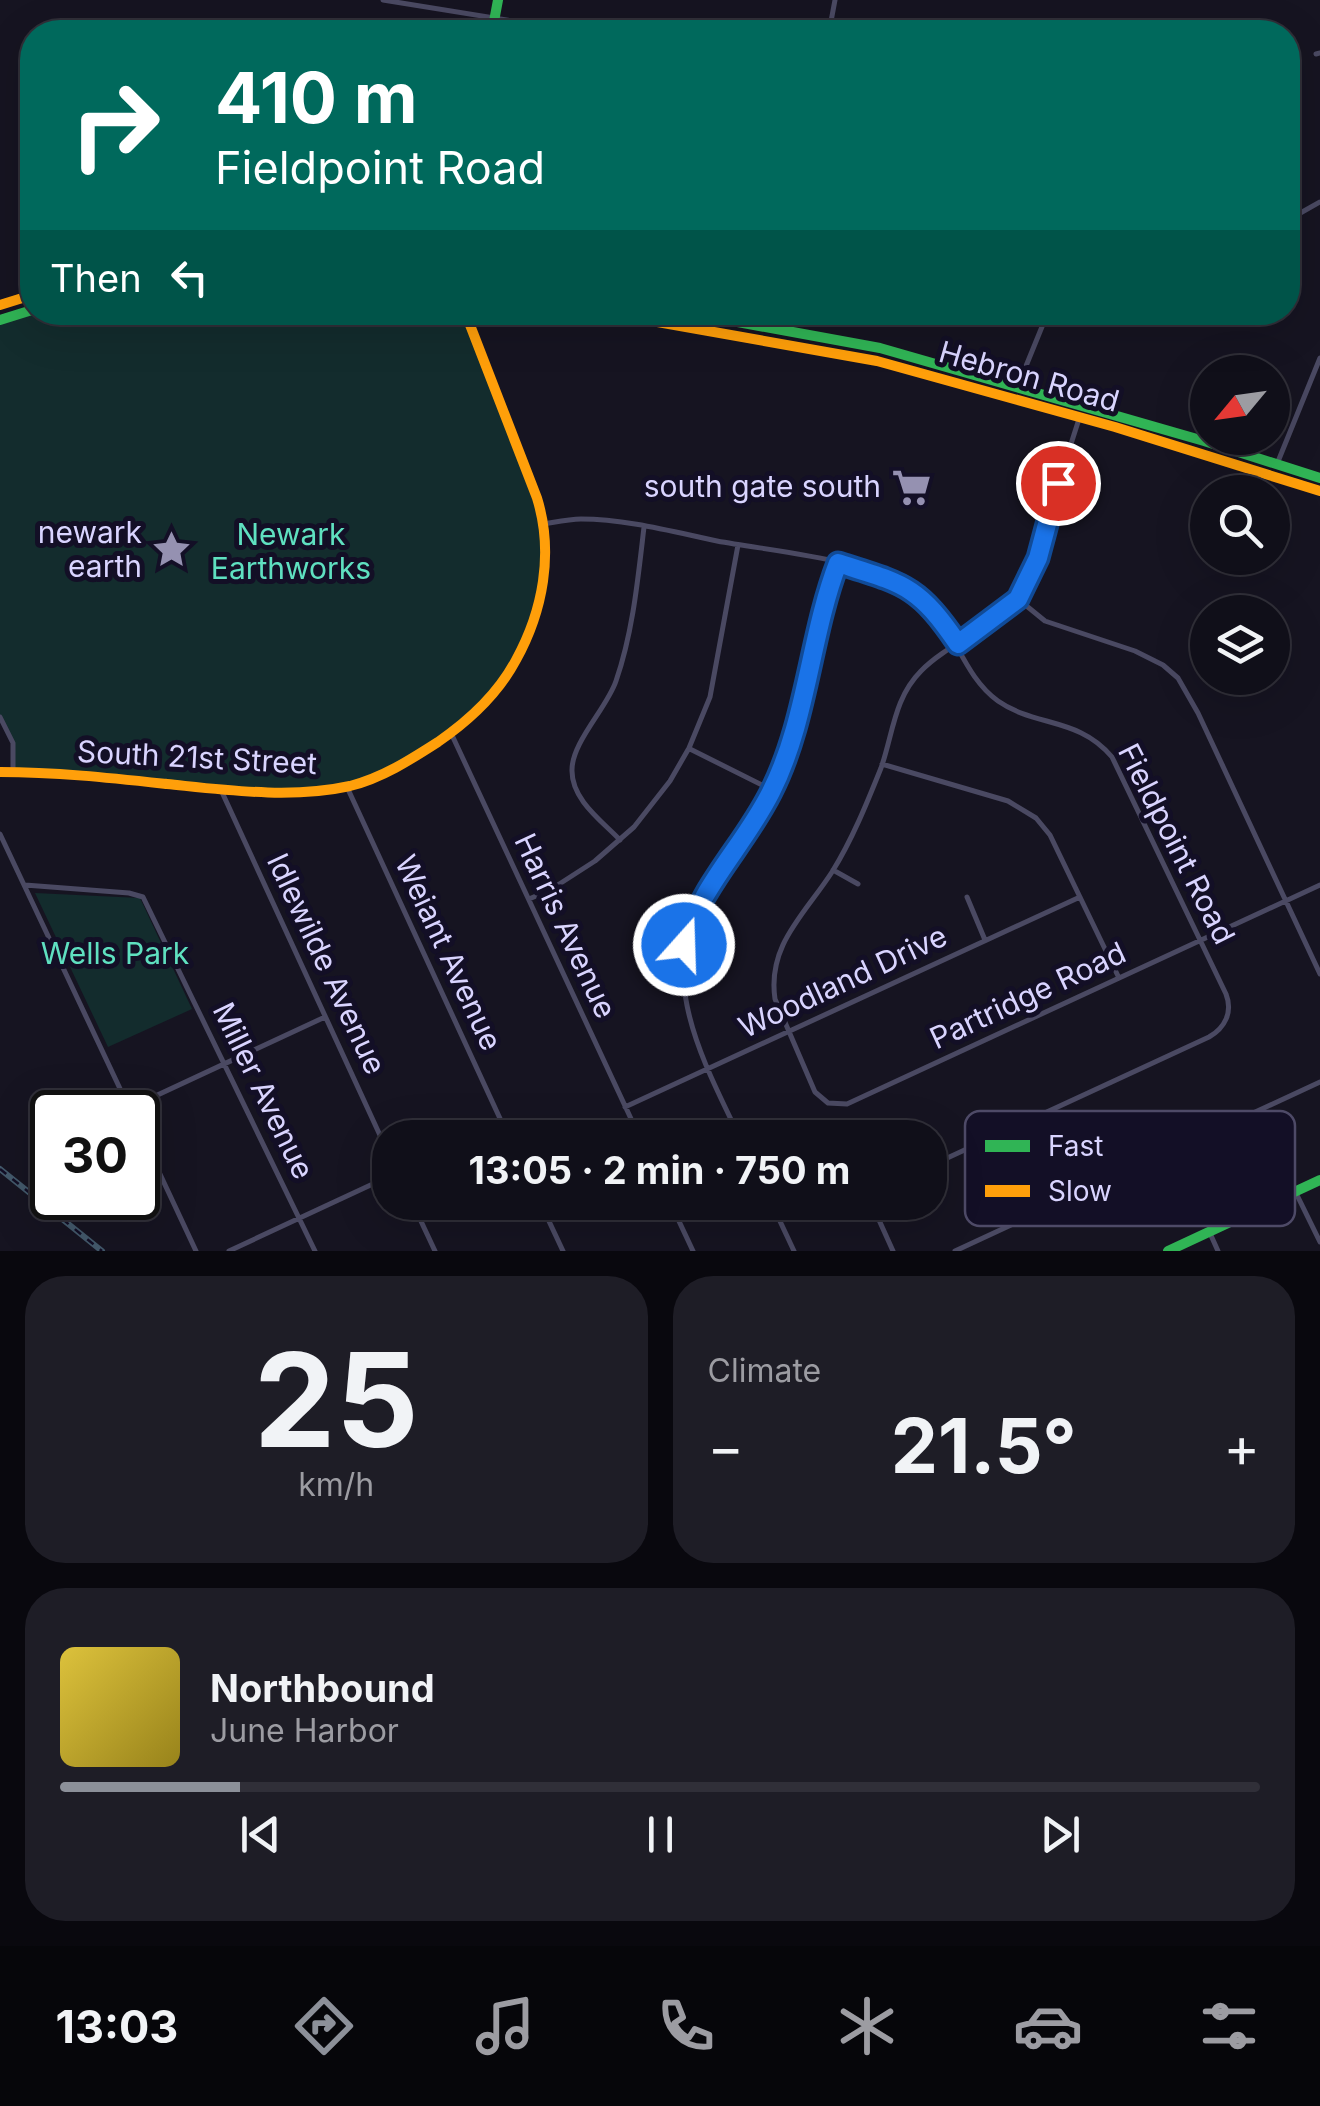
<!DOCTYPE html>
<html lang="en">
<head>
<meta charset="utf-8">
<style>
  :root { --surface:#100f19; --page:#1e1d26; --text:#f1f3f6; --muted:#9c9ca2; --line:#302f38; --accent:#8c9099 }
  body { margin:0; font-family:Inter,sans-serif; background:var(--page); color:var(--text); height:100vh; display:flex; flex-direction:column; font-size:38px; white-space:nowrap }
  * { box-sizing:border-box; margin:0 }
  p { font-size:32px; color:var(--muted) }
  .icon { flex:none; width:55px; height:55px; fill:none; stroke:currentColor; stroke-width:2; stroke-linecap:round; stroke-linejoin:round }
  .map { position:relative; height:1251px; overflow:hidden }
  .panel { display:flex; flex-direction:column; gap:25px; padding:25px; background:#09080e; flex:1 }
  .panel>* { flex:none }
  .hud { position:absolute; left:20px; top:20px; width:1280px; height:305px; border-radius:40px; box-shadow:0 10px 40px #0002,0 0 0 2px var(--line); background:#00695c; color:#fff; overflow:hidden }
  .needle { width:65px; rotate:241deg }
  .controls { position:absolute; left:1190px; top:355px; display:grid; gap:20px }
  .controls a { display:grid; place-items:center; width:100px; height:100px; border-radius:50%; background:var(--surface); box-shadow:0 10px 40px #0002,0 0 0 2px var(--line); font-size:50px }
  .speed { position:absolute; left:30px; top:1090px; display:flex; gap:20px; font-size:50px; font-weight:700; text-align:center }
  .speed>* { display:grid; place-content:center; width:130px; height:130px; border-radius:50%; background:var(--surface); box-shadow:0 10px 40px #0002,0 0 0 2px var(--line); line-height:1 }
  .speed .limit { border:5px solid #111; border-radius:15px; background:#fff; color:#111 }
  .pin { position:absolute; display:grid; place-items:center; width:85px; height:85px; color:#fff; margin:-42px; border:5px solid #fff; border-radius:50%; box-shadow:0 2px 10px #0007 }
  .me { position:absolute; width:110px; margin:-55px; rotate:20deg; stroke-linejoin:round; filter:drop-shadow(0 0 8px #0008) }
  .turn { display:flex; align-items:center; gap:35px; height:210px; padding:0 30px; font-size:45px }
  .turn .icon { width:130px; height:130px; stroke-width:2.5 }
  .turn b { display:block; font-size:70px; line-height:85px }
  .then { display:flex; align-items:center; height:95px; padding:0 30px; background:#0003; gap:20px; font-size:38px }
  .big { font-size:75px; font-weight:700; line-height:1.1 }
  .panel .card { flex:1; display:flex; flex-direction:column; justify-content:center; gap:15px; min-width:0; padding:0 35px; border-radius:40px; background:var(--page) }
  .panel .dial { align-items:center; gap:0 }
  .dial b { font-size:130px; line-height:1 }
  .song { display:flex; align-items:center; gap:30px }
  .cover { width:120px; height:120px; border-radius:15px; background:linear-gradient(135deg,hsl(50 70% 55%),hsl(50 70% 35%)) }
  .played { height:10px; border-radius:5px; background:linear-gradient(90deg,var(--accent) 15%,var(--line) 15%) }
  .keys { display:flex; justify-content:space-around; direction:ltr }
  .heat { display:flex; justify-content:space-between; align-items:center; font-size:55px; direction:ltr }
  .panel .tiles { flex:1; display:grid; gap:25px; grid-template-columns:1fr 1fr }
  .card:last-child { grid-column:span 2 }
  .trip { position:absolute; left:372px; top:1120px; width:575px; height:100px; border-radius:40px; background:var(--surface); box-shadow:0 10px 40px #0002,0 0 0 2px var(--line); font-weight:700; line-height:100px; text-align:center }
  .tabs { display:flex; height:160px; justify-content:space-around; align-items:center; background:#06060a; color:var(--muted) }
  .tabs .icon { width:70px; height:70px }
  .tabs .on { color:var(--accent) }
  .tabs b { font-size:45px; color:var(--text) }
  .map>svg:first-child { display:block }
  .green { fill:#132c2d }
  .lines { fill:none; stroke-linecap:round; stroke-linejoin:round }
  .street { stroke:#4a4962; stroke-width:5 }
  .fast { stroke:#30b455; stroke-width:10 }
  .slow { stroke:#ff9f0a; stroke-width:10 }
  .rail-casing { stroke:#43596b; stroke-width:6 }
  .rail { stroke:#130f26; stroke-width:2.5; stroke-dasharray:8; stroke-linecap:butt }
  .route-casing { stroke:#114b97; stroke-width:25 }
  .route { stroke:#1a73e8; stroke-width:18 }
  .labels { text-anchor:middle; stroke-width:10; stroke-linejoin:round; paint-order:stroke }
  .street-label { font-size:30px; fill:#d9d4ff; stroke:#130f26 }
  .poi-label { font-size:30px; fill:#d9d4ff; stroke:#130f26; text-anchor:end }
  .park-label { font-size:30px; fill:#5fe0c0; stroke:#130f26 }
  .key { fill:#130f26; stroke:#4e4a67; stroke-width:2.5 }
  .key-label { font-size:28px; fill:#d9d4ff }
</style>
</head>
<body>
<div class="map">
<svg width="1320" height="1251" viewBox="0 0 1320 1251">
  <rect width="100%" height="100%" fill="#161421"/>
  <path class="green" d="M 32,312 L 465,313 L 544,524 L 545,559 L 528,639 L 488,702 L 382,777 L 308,792 L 12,772 L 13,744 L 0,717 L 0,320 Z
    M 35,893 L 140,898 L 192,1009 L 108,1047 Z"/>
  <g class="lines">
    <path class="street" d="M 383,0 L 581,32
      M 829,32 L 835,0
      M 1316,54 L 1320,53
      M 1288,220 L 1320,202
      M 776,326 L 780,312
      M 1026,366 L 1048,312
      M 1079,419 C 1069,450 1059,481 1050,513 C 1043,538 1038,562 1026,585 C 1004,627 952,639 921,671 C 894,698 893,734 881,768 C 867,803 852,840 832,872 C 805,914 767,945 775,999 L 815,1092 L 828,1103 L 847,1104 L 1320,885
      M 1277,464 L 1320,358
      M 544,524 C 556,522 569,519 581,519 C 626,519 674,532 717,541 C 776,552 866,558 915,592 C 954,620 960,674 998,701 C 1035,727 1079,717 1112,757 L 1226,994 C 1233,1012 1225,1028 1209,1037 L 930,1166
      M 1018,599 L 1045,621 L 1135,651 L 1163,665 L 1178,678 L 1198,713 L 1320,974
      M 0,717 L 13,743 L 13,771
      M 451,733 L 640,1138
      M 690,749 L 772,790
      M 882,764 L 1008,801 L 1036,818 L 1050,835 L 1119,978
      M 347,787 L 509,1138
      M 221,790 L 390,1157
      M 0,834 L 131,1112
      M 620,840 C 602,821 572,800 572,771 C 571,743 607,708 616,681 C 633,632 638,578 644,527
      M 833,870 L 858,884
      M 25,885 L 129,893 L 143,897 L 315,1251
      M 967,897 L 985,940
      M 529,899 L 550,890 L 595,861 L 634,827 L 670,781 L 689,748 L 710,697 L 738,545
      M 661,940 L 684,945
      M 625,1107 L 1080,897
      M 121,1112 L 325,1017
      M 138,1127 L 196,1251
      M 740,1138 C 701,1057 653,971 708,886 C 729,854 755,825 772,790 C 806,719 810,636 838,563
      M 1295,1191 L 1320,1242
      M 412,1202 L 435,1251
      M 540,1202 L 563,1251
      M 670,1202 L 693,1251
      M 771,1202 L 794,1251
      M 876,1202 L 879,1220 L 893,1251
      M 1209,1231 L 1218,1251
      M 229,1251 L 390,1176
      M 955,1251 L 1320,1082"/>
    <path class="fast" d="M 492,32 L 498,0
      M 683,312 L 880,348 L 1204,441 L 1320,478
      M 0,320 L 32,310
      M 1168,1251 L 1320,1180"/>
    <path class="slow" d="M 0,305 L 32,295
      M 601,312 L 877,361 L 1115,427 L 1320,491
      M 0,772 C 56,772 111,778 167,784 C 226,790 291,799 350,786 C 382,778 410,760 438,742 C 470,720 498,694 516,660 C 543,611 554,553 537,498 L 465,312"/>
    <defs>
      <path id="rail" d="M 0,1169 L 102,1251"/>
    </defs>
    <use href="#rail" class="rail-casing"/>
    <use href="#rail" class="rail"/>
  </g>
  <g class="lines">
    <defs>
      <path id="route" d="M 684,945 C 700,886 744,846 771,792 C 807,721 810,636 838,563 C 904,584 918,585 958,644 L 1018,599 L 1038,558 L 1058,483"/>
    </defs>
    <use href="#route" class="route-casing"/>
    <use href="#route" class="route"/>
  </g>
  <defs>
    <symbol id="supermarket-bare" viewBox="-9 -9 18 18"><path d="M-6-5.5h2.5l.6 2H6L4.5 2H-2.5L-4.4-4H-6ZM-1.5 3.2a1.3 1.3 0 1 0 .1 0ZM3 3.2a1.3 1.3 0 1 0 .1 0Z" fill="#9591b1" stroke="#130f26" stroke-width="2.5" paint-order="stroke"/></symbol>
    <symbol id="sight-bare" viewBox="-9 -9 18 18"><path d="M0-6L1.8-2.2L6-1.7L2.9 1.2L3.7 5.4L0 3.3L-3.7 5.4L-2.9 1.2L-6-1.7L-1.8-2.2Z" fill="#9591b1" stroke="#130f26" stroke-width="2.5" paint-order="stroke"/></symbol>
  </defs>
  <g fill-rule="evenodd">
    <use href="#supermarket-bare" x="884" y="460" width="55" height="55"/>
    <use href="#sight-bare" x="144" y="522" width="55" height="55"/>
  </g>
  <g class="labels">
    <g class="street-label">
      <text transform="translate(1029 377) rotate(16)" y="10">Hebron Road</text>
      <text transform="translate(197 758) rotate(3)" y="10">South 21st Street</text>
      <text transform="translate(1176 844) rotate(63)" y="10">Fieldpoint Road</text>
      <text transform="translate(565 926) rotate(65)" y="10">Harris Avenue</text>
      <text transform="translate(448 953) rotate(65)" y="10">Weiant Avenue</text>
      <text transform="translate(326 964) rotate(65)" y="10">Idlewilde Avenue</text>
      <text transform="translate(843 982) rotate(-25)" y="10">Woodland Drive</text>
      <text transform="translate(1028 996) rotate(-25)" y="10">Partridge Road</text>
      <text transform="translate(263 1091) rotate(64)" y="10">Miller Avenue</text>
    </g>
    <g class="poi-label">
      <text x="881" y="497">south gate south</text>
      <text x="142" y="543">newark<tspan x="142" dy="34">earth</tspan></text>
    </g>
    <g class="park-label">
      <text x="291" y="545">Newark<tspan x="291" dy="34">Earthworks</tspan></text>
      <text x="115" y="964">Wells Park</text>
    </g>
  </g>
  <rect x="965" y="1111" width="330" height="115" rx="15" class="key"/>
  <rect x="985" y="1140" width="45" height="12" fill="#30b455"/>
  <rect x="985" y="1185" width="45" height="12" fill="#ff9f0a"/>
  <g class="key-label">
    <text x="1048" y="1156">Fast</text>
    <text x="1048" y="1201">Slow</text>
  </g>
</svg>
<div class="controls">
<a><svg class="needle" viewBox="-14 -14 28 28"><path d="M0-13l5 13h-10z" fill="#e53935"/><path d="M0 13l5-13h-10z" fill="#9c9ca2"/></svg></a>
<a><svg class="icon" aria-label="search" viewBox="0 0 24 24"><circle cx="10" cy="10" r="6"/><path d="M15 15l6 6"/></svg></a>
<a><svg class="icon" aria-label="layers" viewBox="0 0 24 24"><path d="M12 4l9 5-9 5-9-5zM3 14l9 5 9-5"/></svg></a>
</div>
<div class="speed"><div class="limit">30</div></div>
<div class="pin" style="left:1058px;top:483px;background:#d93025"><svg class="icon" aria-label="arrive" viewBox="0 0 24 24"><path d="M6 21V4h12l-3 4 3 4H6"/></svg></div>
<svg class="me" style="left:684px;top:945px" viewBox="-20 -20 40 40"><circle r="17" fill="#1a73e8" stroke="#fff" stroke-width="3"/><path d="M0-11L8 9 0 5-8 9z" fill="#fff"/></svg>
<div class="trip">13:05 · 2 min · 750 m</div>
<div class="hud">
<div class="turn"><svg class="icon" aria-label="right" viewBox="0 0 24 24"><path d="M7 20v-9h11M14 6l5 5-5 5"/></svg><div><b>410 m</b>Fieldpoint Road</div></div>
<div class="then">Then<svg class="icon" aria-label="left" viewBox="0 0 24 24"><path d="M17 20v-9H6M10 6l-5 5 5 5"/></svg></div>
</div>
</div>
<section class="panel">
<div class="tiles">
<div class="card dial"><b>25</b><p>km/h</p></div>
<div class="card"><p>Climate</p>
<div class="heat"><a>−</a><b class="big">21.5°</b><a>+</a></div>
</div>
<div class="card">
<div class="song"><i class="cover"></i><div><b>Northbound</b><p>June Harbor</p></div></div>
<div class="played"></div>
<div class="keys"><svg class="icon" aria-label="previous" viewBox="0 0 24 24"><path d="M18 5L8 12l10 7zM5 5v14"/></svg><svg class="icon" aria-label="pause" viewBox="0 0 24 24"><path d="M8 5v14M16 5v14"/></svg><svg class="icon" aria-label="next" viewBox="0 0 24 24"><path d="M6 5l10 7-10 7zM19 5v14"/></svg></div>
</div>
</div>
</section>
<nav class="tabs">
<b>13:03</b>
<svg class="icon on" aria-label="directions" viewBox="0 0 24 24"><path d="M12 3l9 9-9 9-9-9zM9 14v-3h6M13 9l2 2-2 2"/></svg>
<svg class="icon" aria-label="music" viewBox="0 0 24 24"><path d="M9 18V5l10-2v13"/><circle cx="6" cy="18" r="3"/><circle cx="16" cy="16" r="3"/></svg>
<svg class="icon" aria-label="phone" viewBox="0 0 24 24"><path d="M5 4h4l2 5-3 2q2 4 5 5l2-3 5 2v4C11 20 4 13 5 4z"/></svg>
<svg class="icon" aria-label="climate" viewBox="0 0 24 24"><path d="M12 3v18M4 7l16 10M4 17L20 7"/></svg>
<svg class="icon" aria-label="car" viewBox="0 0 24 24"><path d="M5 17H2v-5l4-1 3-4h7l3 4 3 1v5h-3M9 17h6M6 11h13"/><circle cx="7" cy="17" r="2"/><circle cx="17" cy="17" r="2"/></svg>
<svg class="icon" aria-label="filters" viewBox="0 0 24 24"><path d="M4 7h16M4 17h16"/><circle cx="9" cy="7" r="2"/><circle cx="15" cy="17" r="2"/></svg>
</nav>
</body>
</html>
